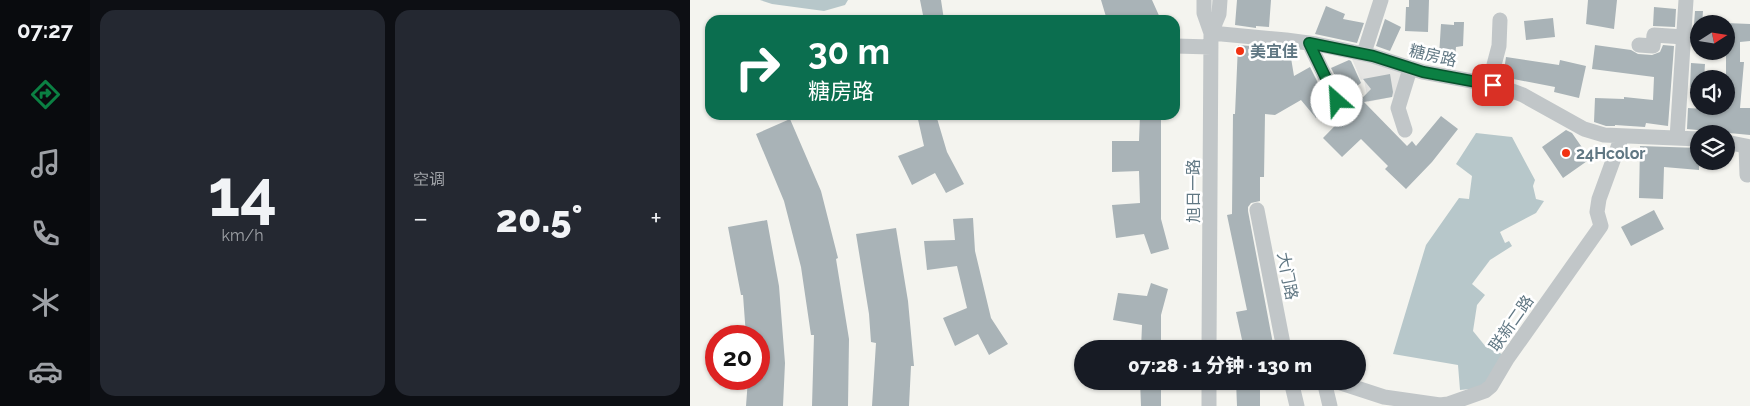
<!DOCTYPE html>
<html lang="zh">
<head>
<meta charset="utf-8">
<style>
  :root { --surface:#171b24; --page:#242831; --text:#f1f3f6; --muted:#9ea1a6; --accent:#0b8043 }
  body { margin:0; font-family:Raleway,"Noto Sans SC",sans-serif; background:var(--page); color:var(--text); height:100vh; display:flex; flex-direction:column; font-size:19px; white-space:nowrap }
  * { box-sizing:border-box; margin:0 }
  p { font-size:16px; color:var(--muted) }
  .icon { flex:none; width:28px; height:28px; fill:none; stroke:currentColor; stroke-width:2; stroke-linecap:round; stroke-linejoin:round }
  .map { position:relative; flex:1; overflow:hidden }
  .drawer { display:flex; flex-direction:column; gap:10px; padding:10px; background:#0d0f14; width:600px }
  .drawer>* { flex:none }
  .hud { position:absolute; left:15px; top:15px; width:475px; height:105px; border-radius:15px; box-shadow:0 1px 4px #0004; background:#0b6e4f; color:#fff; overflow:hidden }
  .needle { width:32px; rotate:78deg }
  .fabs { position:absolute; left:1000px; top:15px; display:grid; gap:10px }
  .fabs a { display:grid; place-items:center; width:45px; height:45px; border-radius:50%; background:var(--surface); box-shadow:0 1px 4px #0004; font-size:25px }
  .speed { position:absolute; left:15px; top:325px; display:flex; gap:10px; font-size:25px; font-weight:700; text-align:center }
  .speed>* { display:grid; place-content:center; width:65px; height:65px; border-radius:50%; background:var(--surface); box-shadow:0 1px 4px #0004; line-height:1 }
  .speed .limit { border:8px solid #d22; background:#fff; color:#111 }
  .pin { position:absolute; display:grid; place-items:center; width:42px; height:42px; color:#fff; margin:-21px; border-radius:10px; box-shadow:0 2px 8px #0006 }
  .me { position:absolute; width:55px; margin:-28px; rotate:334deg; stroke-linejoin:round; filter:drop-shadow(0 0 4px #0008) }
  .turn { display:flex; align-items:center; gap:18px; height:105px; padding:0 20px; font-size:22px }
  .turn .icon { width:65px; height:65px; stroke-width:2.5 }
  .turn b { display:block; font-size:35px; line-height:42px }
  .big { font-size:38px; font-weight:800; line-height:1.1 }
  .drawer .widget { flex:1; display:flex; flex-direction:column; justify-content:center; gap:8px; min-width:0; padding:0 18px; border-radius:15px; background:var(--page) }
  .drawer .dial { align-items:center; gap:0 }
  .dial b { font-size:65px; line-height:1 }
  .heat { display:flex; justify-content:space-between; align-items:center; font-size:28px; direction:ltr }
  .drawer .tiles { flex:1; display:grid; gap:10px; grid-template-columns:repeat(2,1fr) }
  .trip { position:absolute; left:384px; top:340px; width:292px; height:50px; border-radius:25px; background:var(--surface); box-shadow:0 1px 4px #0004; font-weight:800; line-height:50px; text-align:center }
  main { display:flex; flex:1; min-height:0 }
  .menu { display:flex; flex-direction:column; width:90px; justify-content:space-around; align-items:center; background:#090b0e; color:var(--muted) }
  .menu .icon { width:35px; height:35px }
  .menu .selected { color:var(--accent) }
  .menu b { font-size:22px; color:var(--text) }
  .map>svg:first-child { display:block }
  .built { fill:#e5e5e3 }
  .water { fill:#b7c7ca }
  .building { fill:#a9b3b7 }
  .lines { fill:none; stroke-linecap:round; stroke-linejoin:round }
  .minor { stroke:#c1c6c8; stroke-width:15 }
  .route-casing { stroke:#07532c; stroke-width:12 }
  .route { stroke:#0b8043; stroke-width:9 }
  .poi-dot { fill:#f23212; stroke:#fff; stroke-width:2 }
  .labels { text-anchor:middle; stroke-width:5; stroke-linejoin:round; paint-order:stroke }
  .poi-label { font-size:16px; font-weight:bold; fill:#607783; stroke:#fff; text-anchor:start }
  .street-label { font-size:16px; fill:#607783; stroke:#fff }
</style>
</head>
<body>
<main>
<nav class="menu">
<b>07:27</b>
<svg class="icon selected" aria-label="directions" viewBox="0 0 24 24"><path d="M12 3l9 9-9 9-9-9zM9 14v-3h6M13 9l2 2-2 2"/></svg>
<svg class="icon" aria-label="music" viewBox="0 0 24 24"><path d="M9 18V5l10-2v13"/><circle cx="6" cy="18" r="3"/><circle cx="16" cy="16" r="3"/></svg>
<svg class="icon" aria-label="phone" viewBox="0 0 24 24"><path d="M5 4h4l2 5-3 2q2 4 5 5l2-3 5 2v4C11 20 4 13 5 4z"/></svg>
<svg class="icon" aria-label="climate" viewBox="0 0 24 24"><path d="M12 3v18M4 7l16 10M4 17L20 7"/></svg>
<svg class="icon" aria-label="car" viewBox="0 0 24 24"><path d="M5 17H2v-5l4-1 3-4h7l3 4 3 1v5h-3M9 17h6M6 11h13"/><circle cx="7" cy="17" r="2"/><circle cx="17" cy="17" r="2"/></svg>
</nav>
<section class="drawer">
<div class="tiles">
<div class="widget dial"><b>14</b><p>km/h</p></div>
<div class="widget"><p>空调</p>
<div class="heat"><a>−</a><b class="big">20.5°</b><a>+</a></div>
</div>
</div>
</section>
<div class="map">
<svg width="1060" height="406" viewBox="0 0 1060 406">
  <rect width="100%" height="100%" fill="#f4f4ef"/>
  <path class="built" d="M 662,59 L 700,66 L 713,72 L 706,96 L 678,102 L 674,79 L 671,80 Z"/>
  <path class="water" d="M 70,0 L 158,0 L 155,5 L 134,11 L 82,4 Z
    M 786,133 L 822,137 L 845,180 L 843,186 L 846,199 L 854,201 L 846,213 L 810,232 L 815,243 L 819,241 L 822,246 L 800,260 L 782,284 L 795,295 L 787,305 L 783,331 L 796,347 L 812,354 L 803,373 L 791,388 L 770,390 L 768,365 L 703,354 L 736,245 L 769,198 L 779,199 L 782,176 L 766,164 Z"/>
  <path class="building" d="M 230,0 L 251,0 L 254,20 L 234,20 Z
    M 411,0 L 462,0 L 471,20 L 445,20 L 442,15 L 424,20 L 417,20 Z
    M 547,0 L 581,0 L 579,27 L 566,26 L 566,28 L 545,25 Z
    M 719,0 L 739,0 L 738,32 L 715,31 L 716,7 L 719,7 Z
    M 898,0 L 927,0 L 924,29 L 896,24 Z
    M 636,6 L 655,14 L 653,19 L 674,23 L 667,43 L 625,34 Z
    M 964,7 L 986,9 L 985,27 L 963,26 Z
    M 1005,11 L 1013,11 L 1012,24 L 1009,24 L 1009,38 L 1003,38 Z
    M 863,18 L 865,37 L 836,40 L 834,21 Z
    M 695,19 L 711,27 L 700,51 L 686,46 Z
    M 764,22 L 774,22 L 773,46 L 766,47 L 765,58 L 749,56 L 751,24 L 764,25 Z
    M 1036,23 L 1060,24 L 1060,41 L 1050,42 L 1050,62 L 1054,62 L 1050,108 L 1060,108 L 1060,135 L 997,129 L 998,108 L 1014,109 L 1014,107 L 1036,109 Z
    M 548,45 L 573,47 L 573,56 L 600,52 L 604,76 L 620,67 L 640,107 L 626,118 L 611,100 L 585,115 L 575,114 L 574,177 L 570,177 L 570,201 L 561,203 L 558,207 L 558,211 L 584,349 L 554,349 L 546,312 L 557,310 L 537,215 L 542,214 L 543,114 L 545,114 Z
    M 905,45 L 941,50 L 948,54 L 962,55 L 970,52 L 973,45 L 984,46 L 978,126 L 956,123 L 955,127 L 925,125 L 925,126 L 916,126 L 904,122 L 905,98 L 934,99 L 934,97 L 963,100 L 964,77 L 902,69 Z
    M 816,57 L 869,65 L 870,60 L 896,66 L 889,98 L 864,92 L 865,87 L 813,77 Z
    M 659,60 L 661,61 L 671,83 L 655,95 L 641,68 Z
    M 1001,63 L 1015,64 L 1014,79 L 1009,79 L 1009,88 L 1000,87 Z
    M 700,74 L 703,92 L 702,97 L 674,102 L 717,146 L 722,141 L 726,146 L 751,116 L 768,129 L 742,162 L 716,189 L 695,169 L 698,166 L 671,139 L 652,157 L 633,138 L 681,89 L 673,79 Z
    M 227,115 L 246,115 L 257,152 L 274,184 L 256,193 L 245,173 L 222,185 L 208,156 L 234,146 Z
    M 450,115 L 471,115 L 471,219 L 479,249 L 461,254 L 454,234 L 426,238 L 422,205 L 450,203 L 449,171 L 422,172 L 422,141 L 449,141 Z
    M 100,119 L 131,191 L 148,258 L 146,259 L 159,339 L 158,406 L 122,406 L 124,335 L 121,335 L 111,267 L 94,201 L 66,134 Z
    M 876,130 L 882,133 L 900,159 L 873,178 L 852,147 Z
    M 950,146 L 1009,148 L 1009,170 L 974,167 L 973,199 L 949,198 Z
    M 964,210 L 974,229 L 941,246 L 931,227 Z
    M 283,218 L 285,251 L 301,318 L 318,344 L 299,355 L 288,334 L 265,346 L 253,318 L 277,308 L 267,266 L 237,270 L 234,241 L 265,240 L 263,219 Z
    M 77,220 L 89,286 L 95,363 L 93,406 L 56,406 L 58,379 L 69,379 L 69,336 L 56,336 L 53,295 L 51,295 L 38,227 Z
    M 206,228 L 218,301 L 224,366 L 221,366 L 219,406 L 182,406 L 186,343 L 181,342 L 179,314 L 166,234 Z
    M 461,283 L 478,289 L 471,315 L 471,349 L 451,349 L 452,325 L 423,320 L 428,293 L 457,296 Z
    M 450,381 L 471,381 L 471,406 L 451,406 Z
    M 546,381 L 570,381 L 570,406 L 547,406 Z"/>
  <g class="lines">
    <path class="minor" d="M 514,0 L 514,13 L 521,33 L 519,349
      M 521,33 L 596,40 L 626,44 L 683,56 L 733,72 L 809,86 L 833,95 L 894,129 L 914,135 L 1009,139
      M 521,33 L 529,14 L 530,0
      M 619,43 L 647,101
      M 949,45 L 963,46 L 964,35 L 994,37
      M 485,46 L 521,47
      M 674,53 L 691,0
      M 799,84 L 809,46 L 810,20
      M 715,130 L 708,108 L 720,69
      M 987,138 L 996,0
      M 1036,142 L 1060,147
      M 1056,146 L 1057,175
      M 567,210 L 594,349
      M 601,381 L 607,406
      M 634,381 L 640,406
      M 645,381 L 694,397 L 750,405 L 758,404 L 795,391 L 801,386 L 817,359 L 911,226 L 907,212 L 909,199 L 932,136
      M 519,406 L 519,381"/>
  </g>
  <g class="lines">
    <defs>
      <path id="route" d="M 647,101 L 619,43 L 683,56 L 733,72 L 803,85"/>
    </defs>
    <use href="#route" class="route-casing"/>
    <use href="#route" class="route"/>
  </g>
  <g class="poi-dot">
    <circle cx="550" cy="51" r="5"/>
    <circle cx="876" cy="153" r="5"/>
  </g>
  <g class="labels">
    <g class="poi-label">
      <text x="560" y="57">美宜佳</text>
      <text x="886" y="159">24Hcolor</text>
    </g>
    <g class="street-label">
      <text transform="translate(743 55) rotate(13)" y="6">糖房路</text>
      <text transform="translate(503 191) rotate(-90)" y="6">旭日一路</text>
      <text transform="translate(598 276) rotate(79)" y="6">大门路</text>
      <text transform="translate(821 323) rotate(-55)" y="6">联新二路</text>
    </g>
  </g>
</svg>
<div class="fabs">
<a><svg class="needle" viewBox="-14 -14 28 28"><path d="M0-13l5 13h-10z" fill="#e53935"/><path d="M0 13l5-13h-10z" fill="#9ea1a6"/></svg></a>
<a><svg class="icon" aria-label="sound" viewBox="0 0 24 24"><path d="M4 9h4l5-4v14l-5-4H4zM17 9q2 3 0 6"/></svg></a>
<a><svg class="icon" aria-label="layers" viewBox="0 0 24 24"><path d="M12 4l9 5-9 5-9-5zM3 14l9 5 9-5"/></svg></a>
</div>
<div class="speed"><div class="limit">20</div></div>
<div class="pin" style="left:803px;top:85px;background:#d93025"><svg class="icon" aria-label="arrive" viewBox="0 0 24 24"><path d="M6 21V4h12l-3 4 3 4H6"/></svg></div>
<svg class="me" style="left:647px;top:101px" viewBox="-20 -20 40 40"><circle r="19" fill="#fff"/><path d="M0-13L10 11 0 6-10 11z" fill="#0b8043"/></svg>
<div class="trip">07:28 · 1 分钟 · 130 m</div>
<div class="hud">
<div class="turn"><svg class="icon" aria-label="right" viewBox="0 0 24 24"><path d="M7 20v-9h11M14 6l5 5-5 5"/></svg><div><b>30 m</b>糖房路</div></div>
</div>
</div>
</main>
</body>
</html>
